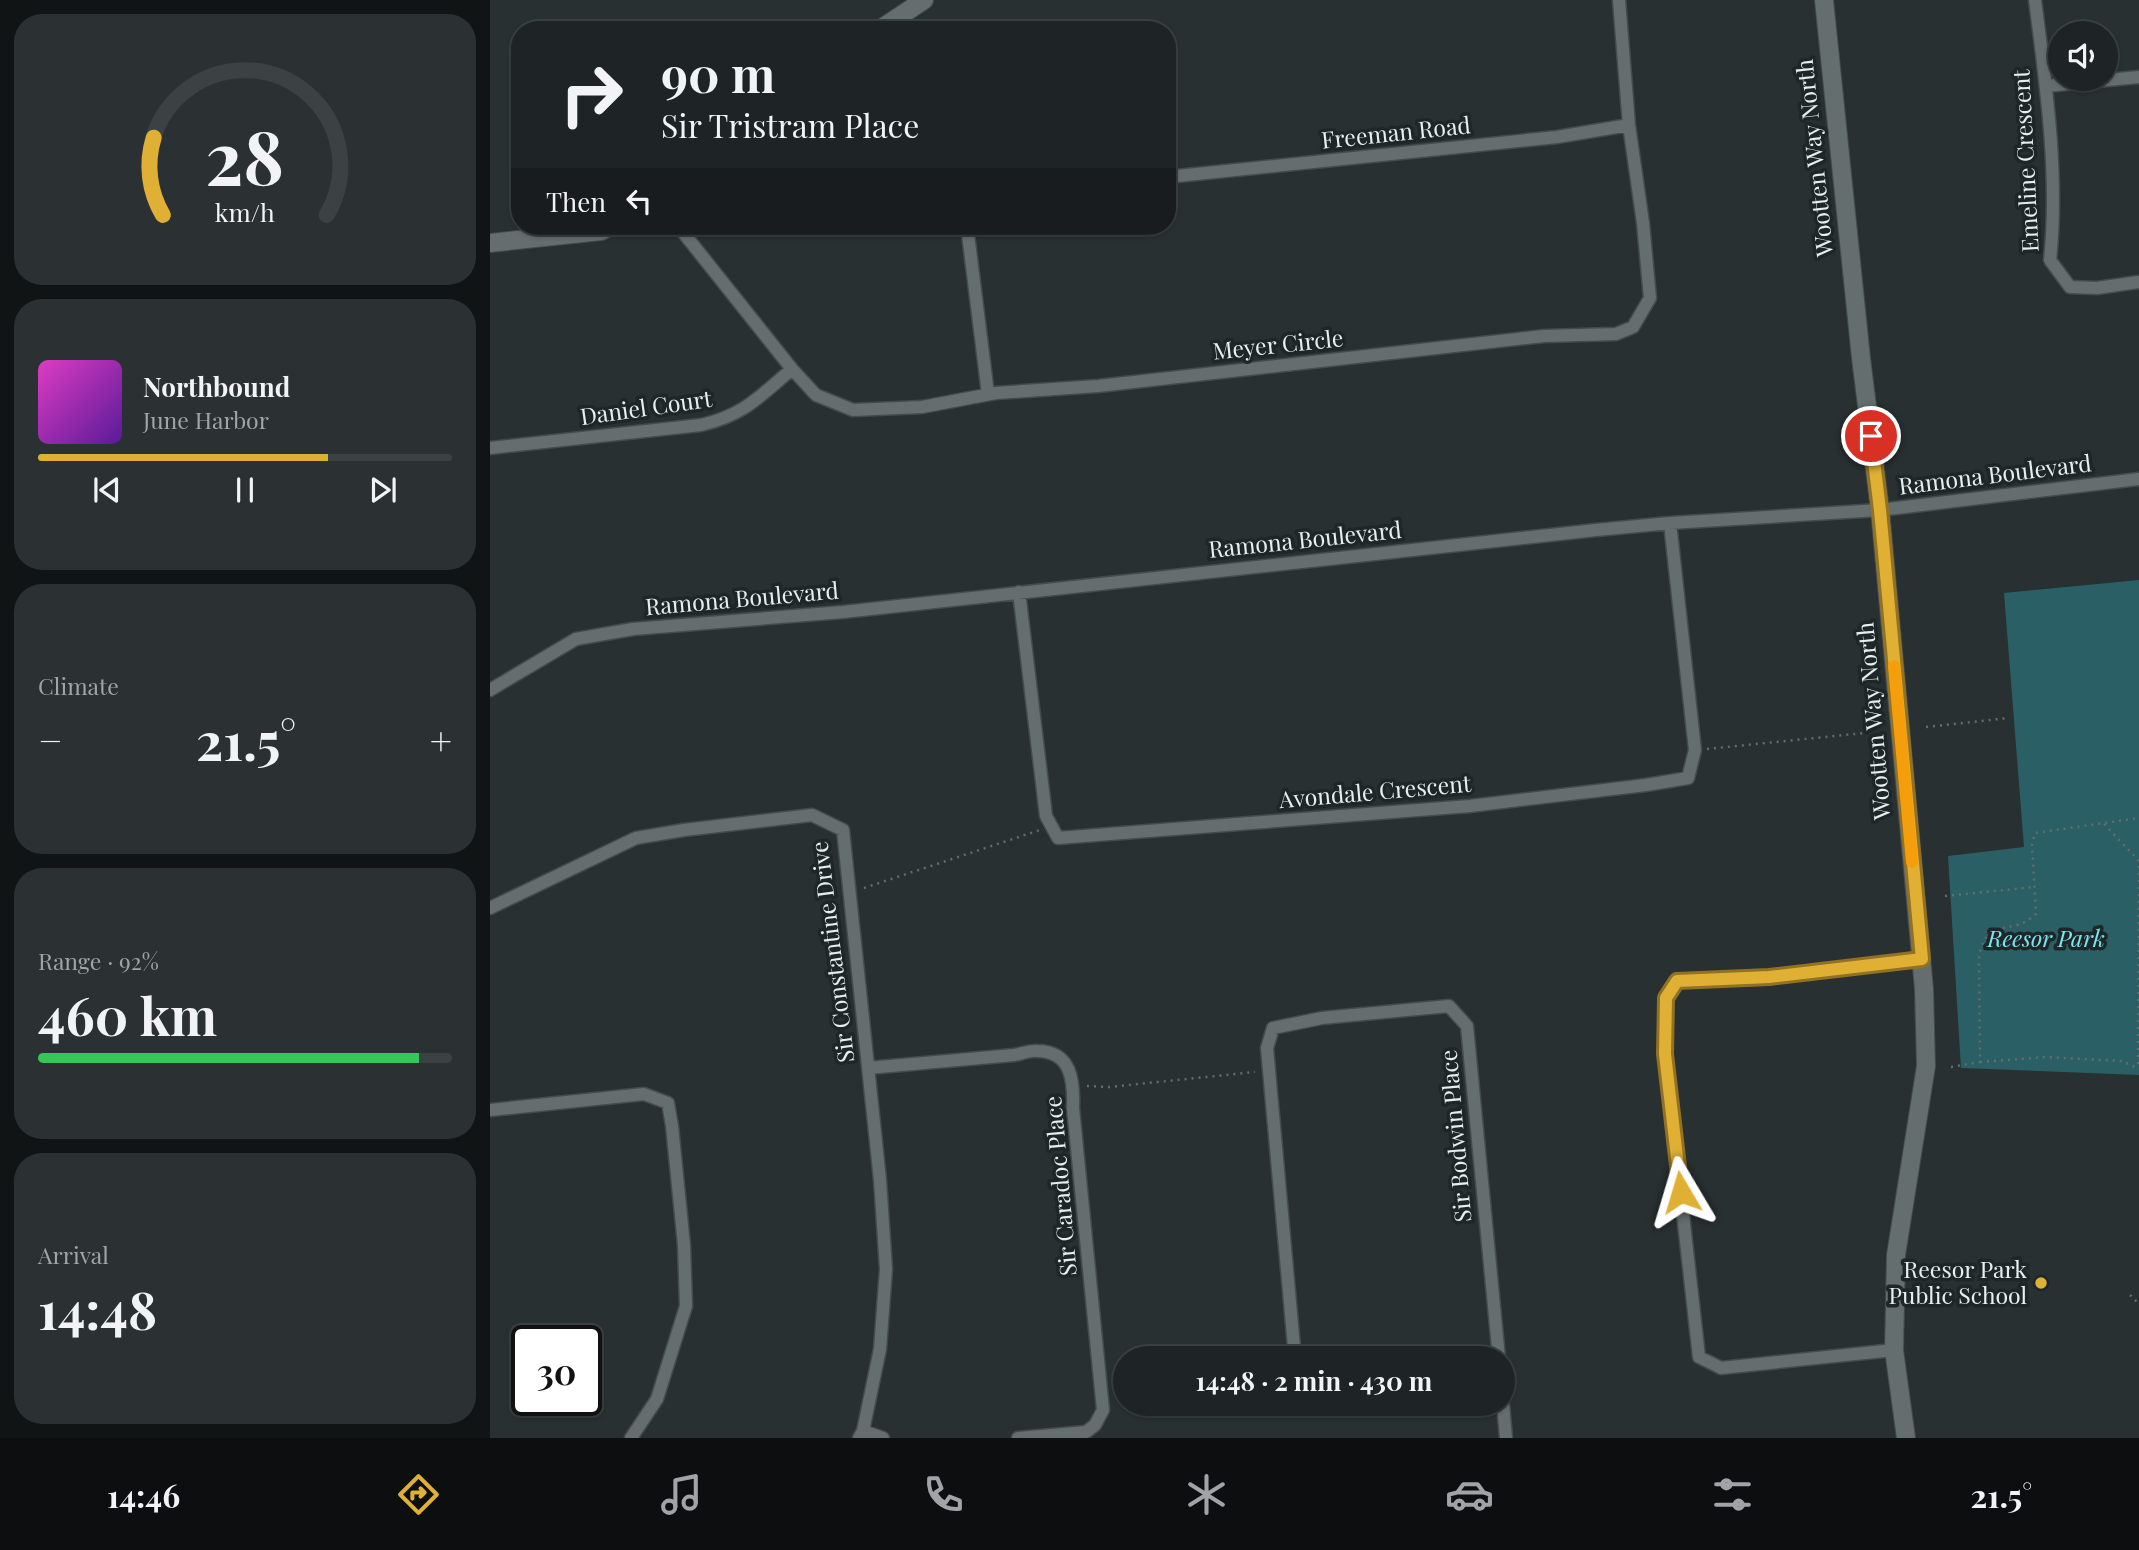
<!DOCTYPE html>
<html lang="en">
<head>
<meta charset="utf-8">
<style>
  :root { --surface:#1e2426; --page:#2b3032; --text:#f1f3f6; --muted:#a1a4a7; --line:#3c4143; --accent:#e0b034 }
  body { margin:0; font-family:"Playfair Display",serif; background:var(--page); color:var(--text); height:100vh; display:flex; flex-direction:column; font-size:26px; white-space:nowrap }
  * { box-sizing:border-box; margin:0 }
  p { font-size:23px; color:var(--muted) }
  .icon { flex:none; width:38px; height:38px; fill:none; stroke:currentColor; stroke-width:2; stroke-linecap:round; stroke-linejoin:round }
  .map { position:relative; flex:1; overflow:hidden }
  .details { display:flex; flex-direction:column; gap:14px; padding:14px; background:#101415; width:490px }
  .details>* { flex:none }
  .banner { position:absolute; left:21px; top:21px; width:665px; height:214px; border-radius:28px; box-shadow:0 2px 5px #0004,0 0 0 2px var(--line); background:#1e2426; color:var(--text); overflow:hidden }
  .fabs { position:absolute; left:1558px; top:21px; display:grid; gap:14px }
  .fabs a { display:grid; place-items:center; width:70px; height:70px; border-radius:50%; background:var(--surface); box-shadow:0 2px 5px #0004,0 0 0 2px var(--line); font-size:35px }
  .speed { position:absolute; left:21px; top:1325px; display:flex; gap:14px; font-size:35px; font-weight:700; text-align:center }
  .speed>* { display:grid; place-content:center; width:91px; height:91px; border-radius:50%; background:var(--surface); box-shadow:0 2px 5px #0004,0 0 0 2px var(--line); line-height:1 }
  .speed .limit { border:4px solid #111; border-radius:10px; background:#fff; color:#111 }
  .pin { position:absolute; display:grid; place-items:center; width:60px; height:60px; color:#fff; margin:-30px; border:4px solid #fff; border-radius:50%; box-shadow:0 2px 7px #0007 }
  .me { position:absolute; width:77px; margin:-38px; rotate:353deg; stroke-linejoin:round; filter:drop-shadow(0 0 5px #0008) }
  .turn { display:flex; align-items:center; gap:24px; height:147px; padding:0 35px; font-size:32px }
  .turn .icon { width:91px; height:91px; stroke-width:2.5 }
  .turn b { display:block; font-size:49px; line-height:60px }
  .then { display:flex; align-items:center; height:66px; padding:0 35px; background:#0003; gap:14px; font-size:26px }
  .big { font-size:52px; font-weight:700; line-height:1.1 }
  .details .tile { flex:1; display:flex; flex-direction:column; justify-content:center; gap:10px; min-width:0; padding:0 24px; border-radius:28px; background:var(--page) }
  .details .dial { align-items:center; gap:0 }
  .dial svg { height:182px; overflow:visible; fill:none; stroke:var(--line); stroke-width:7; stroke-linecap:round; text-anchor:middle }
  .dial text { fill:var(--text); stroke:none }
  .song { display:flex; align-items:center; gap:21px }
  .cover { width:84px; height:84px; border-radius:10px; background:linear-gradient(135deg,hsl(310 70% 55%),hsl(270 70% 35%)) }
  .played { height:7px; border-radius:4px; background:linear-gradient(90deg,var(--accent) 70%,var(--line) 70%) }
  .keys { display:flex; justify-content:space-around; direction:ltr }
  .heat { display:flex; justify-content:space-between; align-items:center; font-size:38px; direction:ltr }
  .charge { height:10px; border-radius:5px; background:linear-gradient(90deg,#34c759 92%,var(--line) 0) }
  .trip { position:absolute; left:623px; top:1346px; width:402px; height:70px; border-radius:35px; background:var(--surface); box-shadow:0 2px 5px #0004,0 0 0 2px var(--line); font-weight:700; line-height:70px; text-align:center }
  .dock { display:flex; height:112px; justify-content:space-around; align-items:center; background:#0c0e0f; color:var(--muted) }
  .dock .icon { width:49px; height:49px }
  .dock .selected { color:var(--accent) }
  .dock b { font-size:32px; color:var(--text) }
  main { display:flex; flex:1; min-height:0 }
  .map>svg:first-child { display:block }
  .green { fill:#2a5f66 }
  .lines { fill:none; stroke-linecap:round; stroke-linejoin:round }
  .street-casing { stroke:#444b4d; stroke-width:15 }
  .secondary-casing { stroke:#444b4d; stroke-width:20 }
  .path { stroke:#656c6d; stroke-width:2.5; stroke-dasharray:2 5; stroke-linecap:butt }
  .street { stroke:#646e6f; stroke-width:12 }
  .secondary { stroke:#646e6f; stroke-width:18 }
  .route-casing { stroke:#927222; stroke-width:18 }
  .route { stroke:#e0b034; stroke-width:12 }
  .slow { stroke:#f59e0b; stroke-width:12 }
  .poi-dot { fill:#e0b034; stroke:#1e2728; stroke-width:2.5 }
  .labels { text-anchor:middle; stroke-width:7; stroke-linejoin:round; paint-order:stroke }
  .street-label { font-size:23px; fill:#e8eeee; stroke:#1e2728 }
  .park-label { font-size:23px; font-style:italic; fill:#7de4f2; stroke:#1e2728 }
  .poi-label { font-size:23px; fill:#e8eeee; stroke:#1e2728; text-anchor:end }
</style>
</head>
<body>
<main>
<section class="details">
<div class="tile dial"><svg viewBox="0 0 100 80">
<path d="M14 69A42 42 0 1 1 86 69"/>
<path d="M14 69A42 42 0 0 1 10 35" stroke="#e0b034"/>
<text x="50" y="56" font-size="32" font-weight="700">28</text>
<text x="50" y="72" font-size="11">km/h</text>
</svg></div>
<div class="tile">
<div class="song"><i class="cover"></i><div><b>Northbound</b><p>June Harbor</p></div></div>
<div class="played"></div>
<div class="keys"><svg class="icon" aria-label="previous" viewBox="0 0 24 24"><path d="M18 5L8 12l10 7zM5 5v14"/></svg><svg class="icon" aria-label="pause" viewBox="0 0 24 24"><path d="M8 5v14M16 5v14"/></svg><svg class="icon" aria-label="next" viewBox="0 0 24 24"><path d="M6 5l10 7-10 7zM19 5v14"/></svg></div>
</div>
<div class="tile"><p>Climate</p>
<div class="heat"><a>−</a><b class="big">21.5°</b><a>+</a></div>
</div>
<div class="tile"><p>Range · 92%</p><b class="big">460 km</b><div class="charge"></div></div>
<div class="tile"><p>Arrival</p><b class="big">14:48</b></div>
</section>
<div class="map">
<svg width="1649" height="1438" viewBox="0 0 1649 1438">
  <rect width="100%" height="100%" fill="#283032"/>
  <path class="green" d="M 1649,580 L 1649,1075 L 1471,1068 L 1458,856 L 1534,847 L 1514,593 Z"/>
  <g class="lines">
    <defs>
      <path id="street" d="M 1545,0 C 1556,85 1569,175 1560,260 L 1580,287 L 1607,288 L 1649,282
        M 1556,86 L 1649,77
        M 677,177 L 1067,137 L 1139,125
        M 188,226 L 302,369 L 326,395 L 363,410 L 432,407 L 506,393 L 608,386 L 1054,336 L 1126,334 L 1143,327 L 1160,298 L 1153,223 L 1139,125 L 1129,0
        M 477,226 L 498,394
        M 0,448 L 211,425 C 254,415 269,397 302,369
        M 529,592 L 556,816 L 568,838 L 980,806 L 1156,785 L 1198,778 L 1205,750 L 1180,523
        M 0,690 L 86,639 L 143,629 L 353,612 L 1106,530 L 1180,523 L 1390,510 L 1649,479
        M 0,908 L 146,838 L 194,830 L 322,815 L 353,830 L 390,1180 L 396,1269 L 390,1349 L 373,1431 L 369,1438
        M 378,1068 L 524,1055 C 531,1054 540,1050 547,1051 C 582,1051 584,1082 583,1108 L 613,1410 L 605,1425 L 596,1432 L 528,1438
        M 0,1110 L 154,1094 L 178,1103 L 182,1126 L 194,1245 L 196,1306 L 167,1399 L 141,1438
        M 1404,1350 L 1231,1368 L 1209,1357 L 1175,1054 L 1176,998 L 1187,981 L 1279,977 L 1432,959
        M 805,1358 L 777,1048 L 783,1028 L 832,1018 L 959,1006 L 977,1026 L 1009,1358
        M 826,1404 L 835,1407 L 867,1404
        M 1013,1404 L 1016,1438
        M 373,1431 L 393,1438"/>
      <path id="secondary" d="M 1334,0 L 1371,358 L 1390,510 L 1434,989 L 1436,1066 L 1406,1255 L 1404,1350 L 1416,1438
        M 389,30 L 434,0
        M 0,243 L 111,231 L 121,226"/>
    </defs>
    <use href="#street" class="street-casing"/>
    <use href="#secondary" class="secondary-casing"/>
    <path class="path" d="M 1436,727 L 1518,718
      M 1217,749 L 1384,732
      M 1614,824 L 1649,861 L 1648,1068
      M 374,888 L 550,830
      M 1455,896 L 1544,887
      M 1490,1062 L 1556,1057 L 1632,1061 L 1649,1069
      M 1461,1067 L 1490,1062 L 1489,957 C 1496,915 1523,937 1546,914 L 1542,844 L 1545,833 L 1649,818
      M 597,1086 L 619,1087 L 765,1072
      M 1640,1295 L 1649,1304"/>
    <use href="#street" class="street"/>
    <use href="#secondary" class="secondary"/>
  </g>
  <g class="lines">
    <defs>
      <path id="route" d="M 1191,1192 L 1175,1054 L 1176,998 L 1187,981 L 1279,977 L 1432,959 L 1390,510 L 1381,436"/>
    </defs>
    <use href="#route" class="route-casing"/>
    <use href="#route" class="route"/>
    <path class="slow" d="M 1404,666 L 1422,862"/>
  </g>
  <circle class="poi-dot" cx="1551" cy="1283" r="7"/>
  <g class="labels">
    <g class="street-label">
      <text transform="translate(906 133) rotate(-6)" y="8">Freeman Road</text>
      <text transform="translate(1325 158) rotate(-96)" y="8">Wootten Way North</text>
      <text transform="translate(1536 161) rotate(-93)" y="8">Emeline Crescent</text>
      <text transform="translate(788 345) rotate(-6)" y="8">Meyer Circle</text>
      <text transform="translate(156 408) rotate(-8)" y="8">Daniel Court</text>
      <text transform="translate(1505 475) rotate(-7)" y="8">Ramona Boulevard</text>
      <text transform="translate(815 540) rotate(-6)" y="8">Ramona Boulevard</text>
      <text transform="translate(252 599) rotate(-5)" y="8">Ramona Boulevard</text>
      <text transform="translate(1384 721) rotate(-95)" y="8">Wootten Way North</text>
      <text transform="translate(885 792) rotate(-5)" y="8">Avondale Crescent</text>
      <text transform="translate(343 952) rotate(-97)" y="8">Sir Constantine Drive</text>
      <text transform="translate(966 1136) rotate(-95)" y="8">Sir Bodwin Place</text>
      <text transform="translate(571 1186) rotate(-95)" y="8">Sir Caradoc Place</text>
    </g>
    <g class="park-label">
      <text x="1556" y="947">Reesor Park</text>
    </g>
    <g class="poi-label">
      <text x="1537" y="1278">Reesor Park<tspan x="1537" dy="26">Public School</tspan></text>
    </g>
  </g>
</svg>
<div class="fabs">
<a><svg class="icon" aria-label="sound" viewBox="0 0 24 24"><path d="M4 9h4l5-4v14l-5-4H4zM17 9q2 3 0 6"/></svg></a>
</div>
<div class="speed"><div class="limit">30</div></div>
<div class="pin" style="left:1381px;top:436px;background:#d93025"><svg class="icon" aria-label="arrive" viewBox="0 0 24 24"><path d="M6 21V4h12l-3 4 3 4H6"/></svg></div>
<svg class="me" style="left:1191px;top:1192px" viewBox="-20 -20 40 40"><path d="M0-17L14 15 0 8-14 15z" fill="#e0b034" stroke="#fff" stroke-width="4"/></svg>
<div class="trip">14:48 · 2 min · 430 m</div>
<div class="banner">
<div class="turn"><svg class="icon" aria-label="right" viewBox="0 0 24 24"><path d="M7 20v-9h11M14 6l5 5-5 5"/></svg><div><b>90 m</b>Sir Tristram Place</div></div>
<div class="then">Then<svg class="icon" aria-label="left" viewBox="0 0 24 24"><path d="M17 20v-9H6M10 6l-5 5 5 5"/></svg></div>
</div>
</div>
</main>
<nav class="dock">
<b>14:46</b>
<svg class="icon selected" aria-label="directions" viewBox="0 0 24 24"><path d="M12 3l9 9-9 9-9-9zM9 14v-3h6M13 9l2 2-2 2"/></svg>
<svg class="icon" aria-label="music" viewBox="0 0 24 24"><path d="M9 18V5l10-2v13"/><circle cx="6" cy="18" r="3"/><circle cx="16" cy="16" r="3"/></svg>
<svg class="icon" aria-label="phone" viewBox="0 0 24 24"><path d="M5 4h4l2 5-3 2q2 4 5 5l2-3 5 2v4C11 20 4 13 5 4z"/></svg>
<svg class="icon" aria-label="climate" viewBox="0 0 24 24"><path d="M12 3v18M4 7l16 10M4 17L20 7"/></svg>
<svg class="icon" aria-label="car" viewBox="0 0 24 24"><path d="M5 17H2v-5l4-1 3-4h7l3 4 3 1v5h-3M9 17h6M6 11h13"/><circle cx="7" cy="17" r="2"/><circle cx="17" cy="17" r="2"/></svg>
<svg class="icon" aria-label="filters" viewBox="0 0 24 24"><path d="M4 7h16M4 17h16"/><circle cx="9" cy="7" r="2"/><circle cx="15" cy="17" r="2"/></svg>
<b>21.5°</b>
</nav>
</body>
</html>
